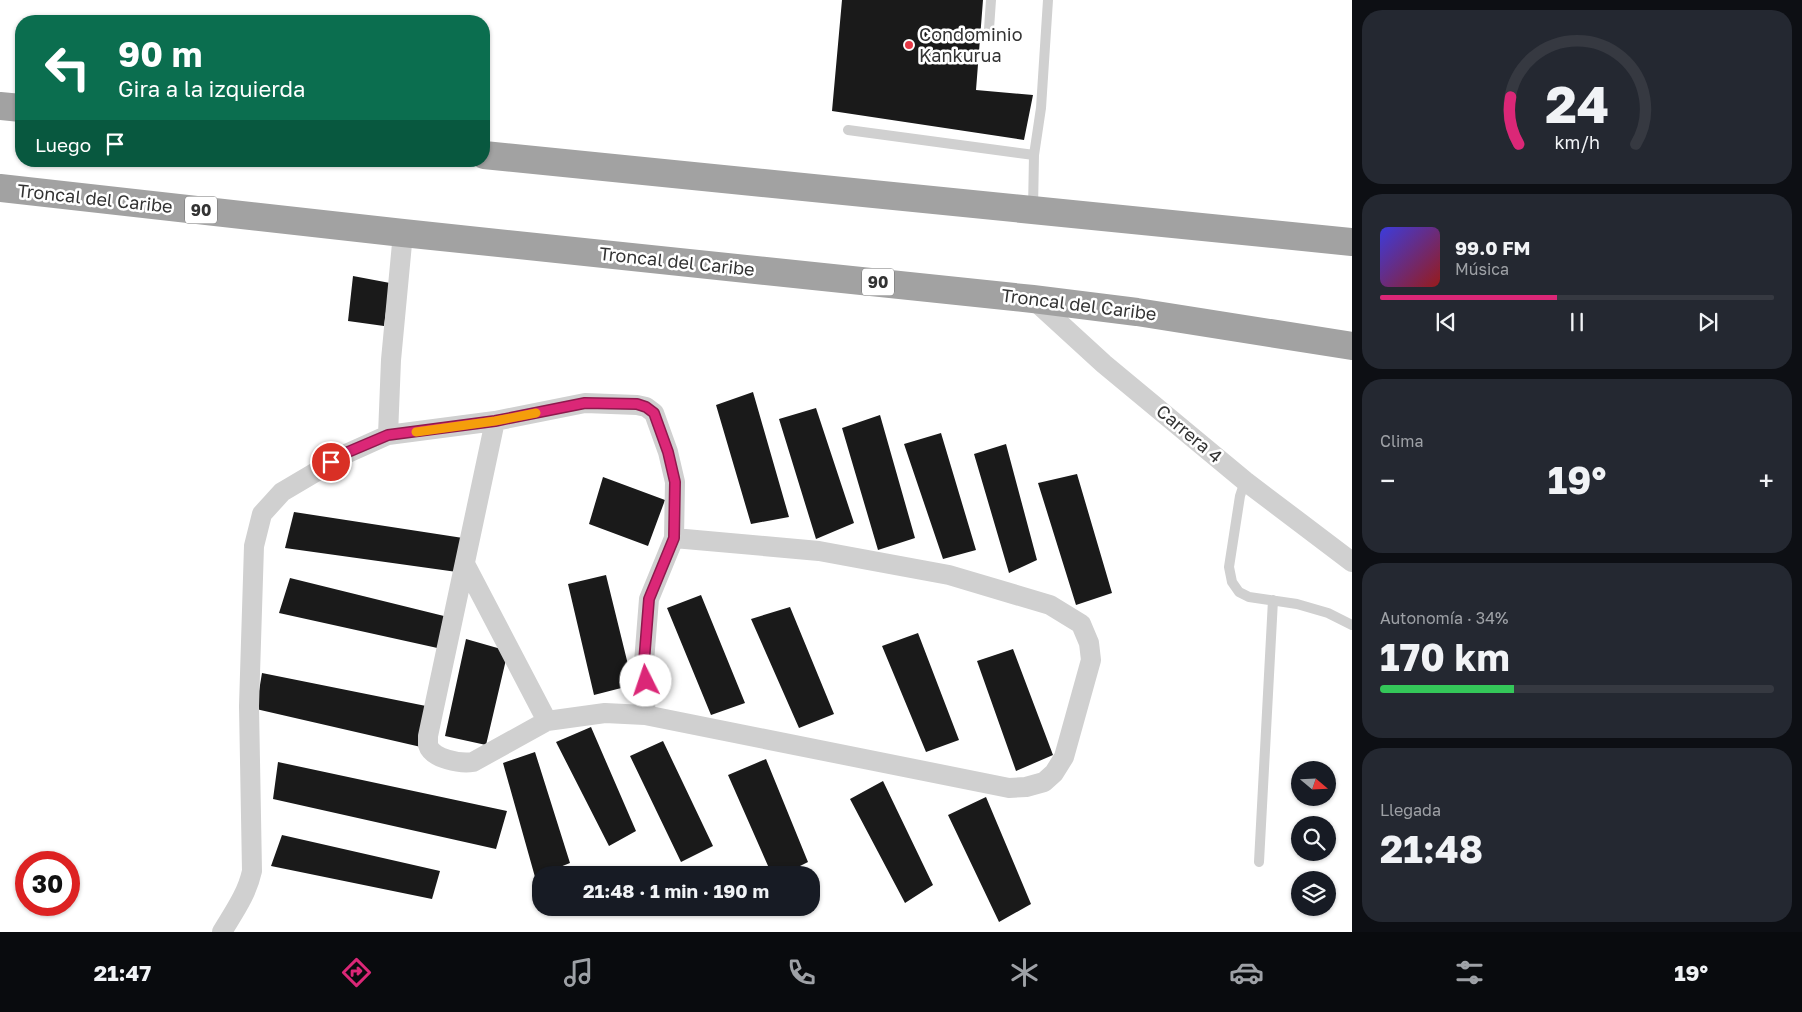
<!DOCTYPE html>
<html lang="es">
<head>
<meta charset="utf-8">
<style>
  :root { --surface:#171b24; --page:#242831; --text:#f1f3f6; --muted:#9ea1a6; --line:#363941; --accent:#db2777 }
  body { margin:0; font-family:"Golos Text",sans-serif; background:var(--page); color:var(--text); height:100vh; display:flex; flex-direction:column; font-size:19px; white-space:nowrap }
  * { box-sizing:border-box; margin:0 }
  p { font-size:16px; color:var(--muted) }
  .icon { flex:none; width:28px; height:28px; fill:none; stroke:currentColor; stroke-width:2; stroke-linecap:round; stroke-linejoin:round }
  .map { position:relative; flex:1; overflow:hidden }
  .side { display:flex; flex-direction:column; gap:10px; padding:10px; background:#0d0f14; width:450px }
  .side>* { flex:none }
  .hud { position:absolute; left:15px; top:15px; width:475px; height:152px; border-radius:20px; box-shadow:0 1px 4px #0004; background:#0b6e4f; color:#fff; overflow:hidden }
  .needle { width:32px; rotate:109deg }
  .tools { position:absolute; left:1291px; top:761px; display:grid; gap:10px }
  .tools a { display:grid; place-items:center; width:45px; height:45px; border-radius:50%; background:var(--surface); box-shadow:0 1px 4px #0004; font-size:25px }
  .speed { position:absolute; left:15px; top:851px; display:flex; gap:10px; font-size:25px; font-weight:700; text-align:center }
  .speed>* { display:grid; place-content:center; width:65px; height:65px; border-radius:50%; background:var(--surface); box-shadow:0 1px 4px #0004; line-height:1 }
  .speed .limit { border:8px solid #d22; background:#fff; color:#111 }
  .pin { position:absolute; display:grid; place-items:center; width:42px; height:42px; color:#fff; margin:-21px; border:2px solid #fff; border-radius:50%; box-shadow:0 1px 5px #0007 }
  .me { position:absolute; width:55px; margin:-28px; rotate:356deg; stroke-linejoin:round; filter:drop-shadow(0 0 4px #0008) }
  .turn { display:flex; align-items:center; gap:18px; height:105px; padding:0 20px; font-size:22px }
  .turn .icon { width:65px; height:65px; stroke-width:2.5 }
  .turn b { display:block; font-size:35px; line-height:42px }
  .then { display:flex; align-items:center; height:48px; padding:0 20px; background:#0003; gap:10px; font-size:19px }
  .big { font-size:38px; font-weight:700; line-height:1.1 }
  .side .tile { flex:1; display:flex; flex-direction:column; justify-content:center; gap:8px; min-width:0; padding:0 18px; border-radius:20px; background:var(--page) }
  .side .dial { align-items:center; gap:0 }
  .dial svg { height:130px; overflow:visible; fill:none; stroke:var(--line); stroke-width:7; stroke-linecap:round; text-anchor:middle }
  .dial text { fill:var(--text); stroke:none }
  .song { display:flex; align-items:center; gap:15px }
  .cover { width:60px; height:60px; border-radius:8px; background:linear-gradient(135deg,hsl(240 70% 55%),hsl(0 70% 35%)) }
  .played { height:5px; border-radius:2px; background:linear-gradient(90deg,var(--accent) 45%,var(--line) 45%) }
  .keys { display:flex; justify-content:space-around; direction:ltr }
  .heat { display:flex; justify-content:space-between; align-items:center; font-size:28px; direction:ltr }
  .charge { height:8px; border-radius:4px; background:linear-gradient(90deg,#34c759 34%,var(--line) 0) }
  .trip { position:absolute; left:532px; top:866px; width:288px; height:50px; border-radius:20px; background:var(--surface); box-shadow:0 1px 4px #0004; font-weight:700; line-height:50px; text-align:center }
  .menu { display:flex; height:80px; justify-content:space-around; align-items:center; background:#090b0e; color:var(--muted) }
  .menu .icon { width:35px; height:35px }
  .menu .on { color:var(--accent) }
  .menu b { font-size:22px; color:var(--text) }
  main { display:flex; flex:1; min-height:0 }
  .map>svg:first-child { display:block }
  .building { fill:#1a1a1a }
  .lines { fill:none; stroke-linecap:round; stroke-linejoin:round }
  .service { stroke:#d0d0d0; stroke-width:10 }
  .minor { stroke:#d0d0d0; stroke-width:20 }
  .trunk { stroke:#a2a2a2; stroke-width:28 }
  .route-casing { stroke:#8e194d; stroke-width:12 }
  .route { stroke:#db2777; stroke-width:9 }
  .slow { stroke:#f59e0b; stroke-width:9 }
  .poi-dot { fill:#e63946; stroke:#fff; stroke-width:2 }
  .labels { text-anchor:middle; stroke-width:5; stroke-linejoin:round; paint-order:stroke }
  .shield { fill:#fff; stroke:#707070; stroke-width:1 }
  .shield-label { font-size:16px; font-weight:bold; fill:#333 }
  .poi-label { font-size:18px; fill:#333; stroke:#fff; text-anchor:start }
  .street-label { font-size:18px; fill:#333; stroke:#fff }
</style>
</head>
<body>
<main>
<div class="map">
<svg width="1352" height="932" viewBox="0 0 1352 932">
  <rect width="100%" height="100%" fill="#fff"/>
  <path class="building" d="M 842,0 L 983,0 L 976,90 L 1033,95 L 1024,140 L 832,111 Z
    M 353,276 L 390,283 L 384,326 L 348,321 Z
    M 753,392 L 789,517 L 751,524 L 716,405 Z
    M 816,408 L 854,523 L 816,539 L 779,419 Z
    M 880,415 L 915,538 L 878,550 L 842,428 Z
    M 941,433 L 976,550 L 943,559 L 904,444 Z
    M 1006,444 L 1037,560 L 1009,573 L 974,454 Z
    M 1077,474 L 1112,593 L 1076,605 L 1038,483 Z
    M 603,477 L 665,500 L 648,546 L 589,524 Z
    M 294,512 L 463,538 L 457,572 L 285,548 Z
    M 606,575 L 633,685 L 594,695 L 568,584 Z
    M 290,578 L 448,617 L 442,649 L 279,613 Z
    M 701,595 L 745,703 L 711,715 L 667,608 Z
    M 790,607 L 834,714 L 799,728 L 751,619 Z
    M 918,633 L 959,740 L 926,752 L 882,646 Z
    M 466,639 L 508,651 L 486,745 L 445,736 Z
    M 1013,649 L 1053,755 L 1016,771 L 977,661 Z
    M 262,673 L 431,707 L 421,747 L 256,709 Z
    M 591,727 L 636,831 L 609,846 L 556,742 Z
    M 663,741 L 713,846 L 681,862 L 630,756 Z
    M 535,752 L 570,863 L 535,877 L 503,763 Z
    M 766,759 L 808,862 L 782,875 L 772,875 L 728,775 Z
    M 278,762 L 507,811 L 496,849 L 273,799 Z
    M 883,781 L 933,885 L 905,903 L 850,799 Z
    M 986,797 L 1031,904 L 999,922 L 948,815 Z
    M 282,835 L 440,871 L 432,899 L 271,866 Z"/>
  <g class="lines">
    <path class="service" d="M 989,29 L 991,0
      M 848,130 L 1034,155 L 1033,209
      M 1034,155 L 1041,108 L 1048,0
      M 1245,481 L 1240,496 L 1229,567 L 1232,582 L 1239,592 L 1249,597 L 1297,604 L 1328,613 L 1352,625
      M 1259,862 L 1273,600"/>
    <path class="minor" d="M 1033,299 L 1104,364 L 1245,481 L 1352,562
      M 495,421 L 428,736 C 428,739 428,742 428,745 C 432,759 461,764 473,762 L 547,721 L 605,713 L 645,715 L 1009,788 L 1026,787 L 1044,782 L 1054,773 L 1064,757 L 1091,660 L 1089,643 L 1081,624 L 1050,605 L 949,575 L 819,551 L 674,538
      M 388,435 L 391,360 L 403,233
      M 466,566 L 547,721
      M 222,932 C 234,912 247,894 252,871 L 249,706 L 254,546 L 262,514 L 282,492 L 348,453 L 388,435 L 495,421 L 585,403 L 637,405 L 646,407 L 654,413 L 668,452 L 675,482 L 674,538 L 649,599 L 644,662 L 646,681 L 645,715"/>
    <path class="trunk" d="M 0,106 L 21,108
      M 484,155 L 1352,242
      M 0,188 L 403,233 L 1033,299 L 1137,312 L 1352,346"/>
  </g>
  <g class="lines">
    <defs>
      <path id="route" d="M 331,462 L 348,452 L 388,435 L 495,421 L 585,403 L 637,404 L 646,407 L 654,413 L 668,452 L 675,482 L 674,538 L 649,599 L 644,662 L 646,681"/>
    </defs>
    <use href="#route" class="route-casing"/>
    <use href="#route" class="route"/>
    <path class="slow" d="M 416,432 L 495,421 L 536,413"/>
  </g>
  <circle class="poi-dot" cx="909" cy="45" r="5"/>
  <g class="labels">
    <g class="shield">
      <rect x="185" y="196.5" width="32" height="27" rx="4"/>
      <rect x="862" y="268.5" width="32" height="27" rx="4"/>
    </g>
    <g class="shield-label">
      <text x="201" y="216">90</text>
      <text x="878" y="288">90</text>
    </g>
    <g class="poi-label">
      <text x="919" y="41">Condominio<tspan x="919" dy="21">Kankurua</tspan></text>
    </g>
    <g class="street-label">
      <text transform="translate(95 199) rotate(6)" y="6">Troncal del Caribe</text>
      <text transform="translate(677 262) rotate(6)" y="6">Troncal del Caribe</text>
      <text transform="translate(1079 305) rotate(7)" y="6">Troncal del Caribe</text>
      <text transform="translate(1189 434) rotate(40)" y="6">Carrera 4</text>
    </g>
  </g>
</svg>
<div class="tools">
<a><svg class="needle" viewBox="-14 -14 28 28"><path d="M0-13l5 13h-10z" fill="#e53935"/><path d="M0 13l5-13h-10z" fill="#9ea1a6"/></svg></a>
<a><svg class="icon" aria-label="search" viewBox="0 0 24 24"><circle cx="10" cy="10" r="6"/><path d="M15 15l6 6"/></svg></a>
<a><svg class="icon" aria-label="layers" viewBox="0 0 24 24"><path d="M12 4l9 5-9 5-9-5zM3 14l9 5 9-5"/></svg></a>
</div>
<div class="speed"><div class="limit">30</div></div>
<div class="pin" style="left:331px;top:462px;background:#d93025"><svg class="icon" aria-label="arrive" viewBox="0 0 24 24"><path d="M6 21V4h12l-3 4 3 4H6"/></svg></div>
<svg class="me" style="left:646px;top:681px" viewBox="-20 -20 40 40"><circle r="19" fill="#fff"/><path d="M0-13L10 11 0 6-10 11z" fill="#db2777"/></svg>
<div class="trip">21:48 · 1 min · 190 m</div>
<div class="hud">
<div class="turn"><svg class="icon" aria-label="left" viewBox="0 0 24 24"><path d="M17 20v-9H6M10 6l-5 5 5 5"/></svg><div><b>90 m</b>Gira a la izquierda</div></div>
<div class="then">Luego<svg class="icon" aria-label="arrive" viewBox="0 0 24 24"><path d="M6 21V4h12l-3 4 3 4H6"/></svg></div>
</div>
</div>
<section class="side">
<div class="tile dial"><svg viewBox="0 0 100 80">
<path d="M14 69A42 42 0 1 1 86 69"/>
<path d="M14 69A42 42 0 0 1 9 40" stroke="#db2777"/>
<text x="50" y="56" font-size="32" font-weight="700">24</text>
<text x="50" y="72" font-size="11">km/h</text>
</svg></div>
<div class="tile">
<div class="song"><i class="cover"></i><div><b>99.0 FM</b><p>Música</p></div></div>
<div class="played"></div>
<div class="keys"><svg class="icon" aria-label="previous" viewBox="0 0 24 24"><path d="M18 5L8 12l10 7zM5 5v14"/></svg><svg class="icon" aria-label="pause" viewBox="0 0 24 24"><path d="M8 5v14M16 5v14"/></svg><svg class="icon" aria-label="next" viewBox="0 0 24 24"><path d="M6 5l10 7-10 7zM19 5v14"/></svg></div>
</div>
<div class="tile"><p>Clima</p>
<div class="heat"><a>−</a><b class="big">19°</b><a>+</a></div>
</div>
<div class="tile"><p>Autonomía · 34%</p><b class="big">170 km</b><div class="charge"></div></div>
<div class="tile"><p>Llegada</p><b class="big">21:48</b></div>
</section>
</main>
<nav class="menu">
<b>21:47</b>
<svg class="icon on" aria-label="directions" viewBox="0 0 24 24"><path d="M12 3l9 9-9 9-9-9zM9 14v-3h6M13 9l2 2-2 2"/></svg>
<svg class="icon" aria-label="music" viewBox="0 0 24 24"><path d="M9 18V5l10-2v13"/><circle cx="6" cy="18" r="3"/><circle cx="16" cy="16" r="3"/></svg>
<svg class="icon" aria-label="phone" viewBox="0 0 24 24"><path d="M5 4h4l2 5-3 2q2 4 5 5l2-3 5 2v4C11 20 4 13 5 4z"/></svg>
<svg class="icon" aria-label="climate" viewBox="0 0 24 24"><path d="M12 3v18M4 7l16 10M4 17L20 7"/></svg>
<svg class="icon" aria-label="car" viewBox="0 0 24 24"><path d="M5 17H2v-5l4-1 3-4h7l3 4 3 1v5h-3M9 17h6M6 11h13"/><circle cx="7" cy="17" r="2"/><circle cx="17" cy="17" r="2"/></svg>
<svg class="icon" aria-label="filters" viewBox="0 0 24 24"><path d="M4 7h16M4 17h16"/><circle cx="9" cy="7" r="2"/><circle cx="15" cy="17" r="2"/></svg>
<b>19°</b>
</nav>
</body>
</html>
